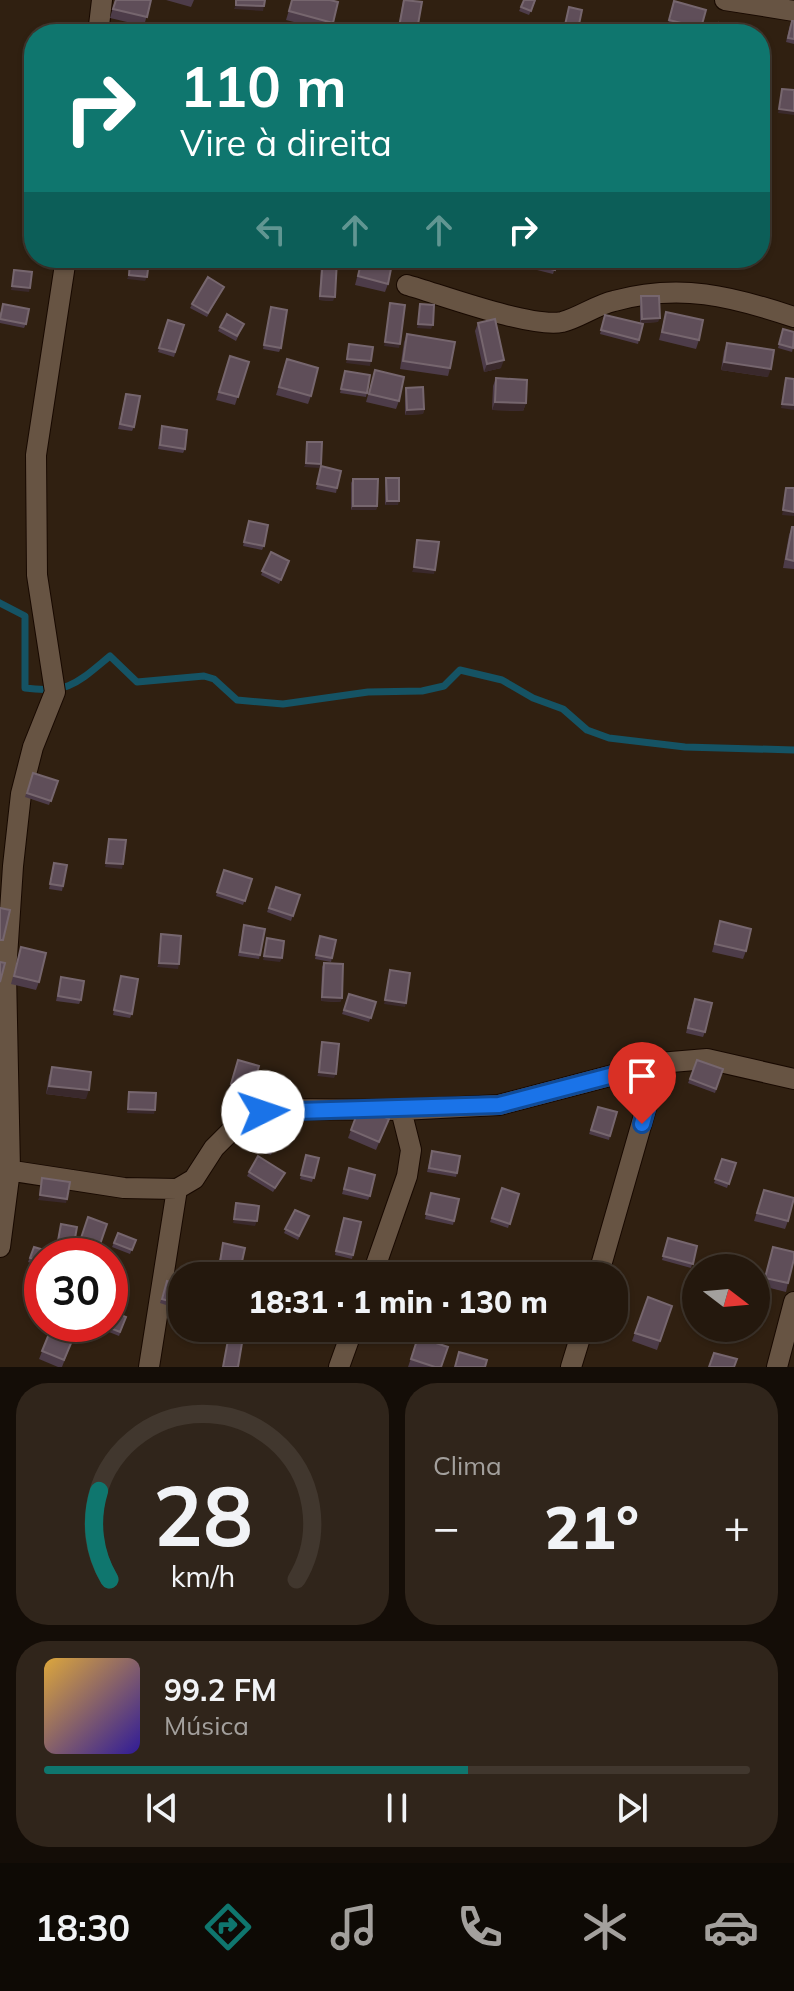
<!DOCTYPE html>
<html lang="pt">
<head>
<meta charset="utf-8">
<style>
  :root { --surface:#24180d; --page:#30251b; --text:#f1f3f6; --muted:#a3a09d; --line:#41372e; --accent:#0f766e }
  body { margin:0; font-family:Mulish,sans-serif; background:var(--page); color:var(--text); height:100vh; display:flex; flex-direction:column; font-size:30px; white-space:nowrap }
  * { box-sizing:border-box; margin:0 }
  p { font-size:26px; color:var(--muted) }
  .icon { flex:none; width:44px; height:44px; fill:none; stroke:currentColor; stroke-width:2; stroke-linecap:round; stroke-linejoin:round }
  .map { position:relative; height:1367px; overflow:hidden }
  .side { display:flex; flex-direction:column; gap:16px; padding:16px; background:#140d07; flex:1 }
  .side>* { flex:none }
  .hud { position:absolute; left:24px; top:24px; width:746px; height:244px; border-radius:32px; box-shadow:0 2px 6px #0004,0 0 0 2px var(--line); background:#0f766e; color:#fff; overflow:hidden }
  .needle { width:52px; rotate:106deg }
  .controls { position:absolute; left:682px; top:1254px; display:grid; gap:16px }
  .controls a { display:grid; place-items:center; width:88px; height:88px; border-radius:50%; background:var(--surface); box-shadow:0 2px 6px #0004,0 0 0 2px var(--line); font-size:40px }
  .speed { position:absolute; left:24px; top:1238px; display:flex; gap:16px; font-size:40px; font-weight:700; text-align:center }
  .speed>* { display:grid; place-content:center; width:104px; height:104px; border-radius:50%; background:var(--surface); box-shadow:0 2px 6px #0004,0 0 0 2px var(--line); line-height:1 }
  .speed .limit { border:12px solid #d22; background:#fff; color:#111 }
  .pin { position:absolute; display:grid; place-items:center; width:68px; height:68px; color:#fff; margin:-82px -34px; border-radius:50% 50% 50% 0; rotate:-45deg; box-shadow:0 0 8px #0007 }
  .pin .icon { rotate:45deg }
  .me { position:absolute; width:88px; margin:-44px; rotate:86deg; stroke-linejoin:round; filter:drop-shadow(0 0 6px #0008) }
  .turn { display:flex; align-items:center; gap:28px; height:168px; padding:0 24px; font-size:36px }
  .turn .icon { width:104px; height:104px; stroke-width:2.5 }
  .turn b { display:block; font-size:56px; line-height:68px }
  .lanes { display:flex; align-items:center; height:76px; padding:0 24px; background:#0003; justify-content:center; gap:40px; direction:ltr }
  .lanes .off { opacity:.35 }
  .big { font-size:60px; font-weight:800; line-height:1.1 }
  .side .widget { flex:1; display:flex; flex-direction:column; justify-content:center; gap:12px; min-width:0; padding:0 28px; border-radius:32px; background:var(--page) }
  .side .dial { align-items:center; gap:0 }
  .dial svg { height:208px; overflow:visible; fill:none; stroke:var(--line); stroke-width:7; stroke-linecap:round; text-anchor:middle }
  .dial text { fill:var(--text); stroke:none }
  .song { display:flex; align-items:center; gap:24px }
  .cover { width:96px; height:96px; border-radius:12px; background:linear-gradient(135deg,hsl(40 70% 55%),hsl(250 70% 35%)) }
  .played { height:8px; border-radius:4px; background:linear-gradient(90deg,var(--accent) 60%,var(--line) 60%) }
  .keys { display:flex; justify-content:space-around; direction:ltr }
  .heat { display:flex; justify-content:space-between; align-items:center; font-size:44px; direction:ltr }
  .side .tiles { flex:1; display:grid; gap:16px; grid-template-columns:1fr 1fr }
  .widget:last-child { grid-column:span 2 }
  .trip { position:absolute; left:168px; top:1262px; width:460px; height:80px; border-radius:32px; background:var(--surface); box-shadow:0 2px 6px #0004,0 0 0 2px var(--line); font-weight:800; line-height:80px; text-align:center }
  .menu { display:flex; height:128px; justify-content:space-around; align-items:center; background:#0e0a05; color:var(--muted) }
  .menu .icon { width:56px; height:56px }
  .menu .current { color:var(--accent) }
  .menu b { font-size:36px; color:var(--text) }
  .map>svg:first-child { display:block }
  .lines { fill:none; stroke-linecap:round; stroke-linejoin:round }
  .stream { stroke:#155364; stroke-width:7 }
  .street-casing { stroke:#180900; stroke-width:22 }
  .street { stroke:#675443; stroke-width:20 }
  .wall { fill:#4d3c49 }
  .shaded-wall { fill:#3a292c }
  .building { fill:#5f4e59; stroke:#76666e; stroke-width:2 }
  .route-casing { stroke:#114b97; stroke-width:20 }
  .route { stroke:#1a73e8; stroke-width:14 }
</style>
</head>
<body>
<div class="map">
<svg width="794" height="1367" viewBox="0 0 794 1367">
  <rect width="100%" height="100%" fill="#302011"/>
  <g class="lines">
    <path class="stream" d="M 0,603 L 25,616 L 25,688 C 69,694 77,683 110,656 L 137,682 L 204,676 L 214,679 L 237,700 L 283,704 L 368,692 L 422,691 L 444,686 L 460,670 L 502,680 L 533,698 L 563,709 L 587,730 L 609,738 L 685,747 L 794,750"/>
    <defs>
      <path id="street" d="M 725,0 L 794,11
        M 98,34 L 102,0
        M 407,285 C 442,295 530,328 562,322 C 579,318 596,305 614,301 C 680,283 731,296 794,317
        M 0,1169 L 124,1188 L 177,1189 L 194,1179 L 214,1148 L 247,1115 L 280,1109 L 401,1110 L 499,1105 L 659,1063 L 707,1059 L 794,1079
        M 0,1247 L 10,1170 L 6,972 L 13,866 L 21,794 L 33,747 L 55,692 L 37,575 L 36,455 L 66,258
        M 372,1276 L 407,1176 L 411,1150 L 401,1110
        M 598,1276 L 659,1063
        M 149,1367 L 177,1189
        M 339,1367 L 353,1328
        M 571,1367 L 583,1328
        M 777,1367 L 794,1302"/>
    </defs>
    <use href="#street" class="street-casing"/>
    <use href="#street" class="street"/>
  </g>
  <path class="wall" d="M 115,0 L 151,0 L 144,26 L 110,18 Z
    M 166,0 L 194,0 L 191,7 Z
    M 292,0 L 330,0 L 333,23 L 330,31 L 286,20 Z
    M 403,0 L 417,30 L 416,34 L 398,31 Z
    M 524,0 L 536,0 L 529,15 L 519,11 Z
    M 674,1 L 701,28 L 700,33 L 668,24 Z
    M 794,21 L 794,44 L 786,42 L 790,25 Z
    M 362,258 L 390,258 L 388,284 L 385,292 L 355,285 Z
    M 541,258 L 558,258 L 553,274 L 537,270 Z
    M 323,259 L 333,301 L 319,300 L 321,263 Z
    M 224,287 L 207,317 L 190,308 L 192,304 Z
    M 641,296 L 658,322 L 640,323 L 640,300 Z
    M 271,307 L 281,348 L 279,352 L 263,349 Z
    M 0,312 L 26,324 L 24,328 L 0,323 Z
    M 666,312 L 699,340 L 696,349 L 659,340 Z
    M 605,315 L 639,340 L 638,344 L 600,334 Z
    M 168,320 L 184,325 L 174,357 L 158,352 Z
    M 478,323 L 501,368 L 484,372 L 475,331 Z
    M 244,324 L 236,341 L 218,331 L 220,327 Z
    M 783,329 L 794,344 L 792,352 L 778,348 Z
    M 407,334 L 450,368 L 448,376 L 400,369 L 404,342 Z
    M 727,343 L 768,377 L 721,370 L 724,351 Z
    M 230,356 L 249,362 L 235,405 L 216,400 Z
    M 287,359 L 311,396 L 308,404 L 276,395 Z
    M 375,370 L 399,401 L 396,409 L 366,402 Z
    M 345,371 L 367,393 L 366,397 L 340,393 Z
    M 496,378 L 526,403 L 523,411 L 492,410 L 493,386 Z
    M 406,388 L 424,409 L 423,414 L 405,415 L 405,392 Z
    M 126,394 L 134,427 L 132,431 L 118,429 Z
    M 162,426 L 185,449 L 183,453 L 158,449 Z
    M 321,466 L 337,488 L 336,493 L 316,489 Z
    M 386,478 L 398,505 L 385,505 L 385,482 Z
    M 353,479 L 377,506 L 376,510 L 351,510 L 351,483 Z
    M 249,521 L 264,546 L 262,550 L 243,546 Z
    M 792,527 L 794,527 L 794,569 L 783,568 L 789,535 Z
    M 271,552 L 289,561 L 279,584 L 261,575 Z
    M 33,773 L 58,781 L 49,805 L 25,797 Z
    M 54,863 L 63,886 L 62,891 L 49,889 Z
    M 224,870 L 252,879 L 243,905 L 216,896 Z
    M 276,887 L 300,895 L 291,921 L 267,912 Z
    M 720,921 L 746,951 L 743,959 L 712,952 Z
    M 244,925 L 260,955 L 259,959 L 238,956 Z
    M 320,936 L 332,958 L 331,962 L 315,959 Z
    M 21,947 L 39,982 L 36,990 L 11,984 Z
    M 324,963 L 342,998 L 340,1002 L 321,1001 L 322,967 Z
    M 121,976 L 132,1014 L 130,1018 L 113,1015 Z
    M 61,977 L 81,1000 L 79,1004 L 56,1001 Z
    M 349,994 L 376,1002 L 369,1022 L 342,1014 Z
    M 693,1003 L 705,1032 L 703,1037 L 686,1033 Z
    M 238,1060 L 259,1066 L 250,1095 L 229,1089 Z
    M 697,1060 L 723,1069 L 715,1093 L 688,1083 Z
    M 52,1067 L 86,1099 L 46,1094 L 49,1076 Z
    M 360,1106 L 389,1119 L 376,1150 L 348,1138 Z
    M 598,1107 L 610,1136 L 609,1140 L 589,1134 Z
    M 249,1116 L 281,1125 L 271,1155 L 239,1146 Z
    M 432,1151 L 457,1173 L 456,1177 L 427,1172 Z
    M 306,1155 L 319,1158 L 312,1182 L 300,1179 Z
    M 722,1159 L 736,1163 L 727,1188 L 714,1183 Z
    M 349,1168 L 370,1196 L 368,1200 L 342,1194 Z
    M 249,1172 L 283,1177 L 273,1192 L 247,1176 Z
    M 502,1188 L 519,1194 L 508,1228 L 490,1222 Z
    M 764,1190 L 788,1221 L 785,1229 L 754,1221 Z
    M 430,1197 L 454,1221 L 453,1225 L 425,1219 Z
    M 295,1210 L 309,1216 L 298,1240 L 284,1233 Z
    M 88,1217 L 96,1256 L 82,1256 L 75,1254 Z
    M 342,1222 L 353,1255 L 352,1259 L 335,1255 Z
    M 61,1224 L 72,1256 L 54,1256 Z
    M 118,1233 L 136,1240 L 130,1254 L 112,1247 Z
    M 668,1238 L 697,1246 L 691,1268 L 662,1260 Z
    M 223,1243 L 241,1266 L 240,1270 L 218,1266 Z
    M 34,1247 L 42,1256 L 42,1267 L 28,1262 Z
    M 773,1247 L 788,1283 L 786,1292 L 762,1286 Z
    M 167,1281 L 182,1296 L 178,1309 L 160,1303 Z
    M 648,1297 L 672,1306 L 657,1350 L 632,1341 Z
    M 126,1317 L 119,1336 L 104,1330 L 106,1324 Z
    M 53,1324 L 77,1329 L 62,1367 L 58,1367 L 39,1359 Z
    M 201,1328 L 229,1328 L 226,1340 L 200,1336 Z
    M 460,1328 L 477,1328 L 474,1337 L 459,1331 Z
    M 418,1337 L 441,1367 L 408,1367 Z"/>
  <path class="shaded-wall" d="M 236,5 L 264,6 L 263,11 L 234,9 Z
    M 779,109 L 794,111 L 794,115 L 778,113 Z
    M 129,275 L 147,277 L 145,281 L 127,279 Z
    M 12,286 L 30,288 L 29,292 L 11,290 Z
    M 320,296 L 335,297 L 333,301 L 319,300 Z
    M 660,318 L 658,322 L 640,323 L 642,319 Z
    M 418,324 L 433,325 L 431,329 L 417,328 Z
    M 385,342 L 400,344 L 399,348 L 384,346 Z
    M 347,359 L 371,361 L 370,366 L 346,363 Z
    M 504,360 L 501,368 L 484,372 L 487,364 Z
    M 724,362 L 771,369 L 768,377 L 721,370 Z
    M 495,402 L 526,403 L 523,411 L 492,410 Z
    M 782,404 L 794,405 L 794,410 L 781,408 Z
    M 424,409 L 423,414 L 405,415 L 407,410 Z
    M 306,463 L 321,464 L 319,468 L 304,467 Z
    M 387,501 L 399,501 L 398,505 L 385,505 Z
    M 353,506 L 377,506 L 376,510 L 351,510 Z
    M 783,510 L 794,512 L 794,516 L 782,515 Z
    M 414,567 L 435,570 L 434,574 L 412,572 Z
    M 106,863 L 123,864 L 122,869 L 105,867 Z
    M 264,956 L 282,958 L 280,962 L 263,960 Z
    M 159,963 L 179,964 L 178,969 L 157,967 Z
    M 322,997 L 342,998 L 340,1002 L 321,1001 Z
    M 385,1000 L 406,1003 L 405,1007 L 384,1004 Z
    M 319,1072 L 336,1074 L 334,1078 L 317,1076 Z
    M 49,1086 L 89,1090 L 86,1099 L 46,1094 Z
    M 128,1109 L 155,1110 L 154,1114 L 127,1113 Z
    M 40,1195 L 67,1199 L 66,1203 L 38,1200 Z
    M 234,1219 L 257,1221 L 255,1226 L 233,1223 Z"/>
  <path class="building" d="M 116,0 L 151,0 L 147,17 L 113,9 Z
    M 236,0 L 265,0 L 264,6 L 236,5 Z
    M 292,0 L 330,0 L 338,2 L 333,23 L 289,11 Z
    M 404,0 L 422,2 L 417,30 L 399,27 Z
    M 524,0 L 535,0 L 531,11 L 521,7 Z
    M 674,1 L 706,10 L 701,28 L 669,20 Z
    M 569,7 L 582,10 L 577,34 L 563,34 Z
    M 792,21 L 794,21 L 794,39 L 788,38 Z
    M 719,23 L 730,27 L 728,34 L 716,34 Z
    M 760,84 L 765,85 L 760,106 Z
    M 782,89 L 794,90 L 794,111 L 779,109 Z
    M 362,258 L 393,259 L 388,284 L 358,276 Z
    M 541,258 L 558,258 L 555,270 L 539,266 Z
    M 323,259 L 337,260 L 335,297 L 320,296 Z
    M 130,260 L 149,262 L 147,277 L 129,275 Z
    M 14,270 L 32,272 L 30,288 L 12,286 Z
    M 208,277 L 224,287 L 208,313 L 192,304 Z
    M 641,296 L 659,296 L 660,318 L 642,319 Z
    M 390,303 L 405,305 L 400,344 L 385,342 Z
    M 3,304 L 29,309 L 26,324 L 0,319 Z
    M 420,304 L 434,305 L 433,325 L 418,324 Z
    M 271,307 L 287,310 L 281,348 L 264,345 Z
    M 666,312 L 703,320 L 699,340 L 662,332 Z
    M 227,314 L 244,324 L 237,336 L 220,327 Z
    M 605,315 L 643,324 L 639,340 L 601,330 Z
    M 495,319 L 504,360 L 487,364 L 478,323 Z
    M 168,320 L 184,325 L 175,352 L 159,348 Z
    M 783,329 L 794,332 L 793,348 L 779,344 Z
    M 407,334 L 455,342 L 450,368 L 403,361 Z
    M 727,343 L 774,350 L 771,369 L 724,362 Z
    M 349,344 L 373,347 L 371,361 L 347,359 Z
    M 230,356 L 249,362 L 238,397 L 219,392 Z
    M 287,359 L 318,368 L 311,396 L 279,387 Z
    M 375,370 L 404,377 L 399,401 L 369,394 Z
    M 345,371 L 370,375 L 367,393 L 341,389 Z
    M 496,378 L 527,380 L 526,403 L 495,402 Z
    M 786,378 L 794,379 L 794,405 L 782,404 Z
    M 423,387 L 424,409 L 407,410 L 406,388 Z
    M 126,394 L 140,396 L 134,427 L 120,424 Z
    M 162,426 L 187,430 L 185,449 L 160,445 Z
    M 307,442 L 322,442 L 321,464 L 306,463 Z
    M 321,466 L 341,471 L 337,488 L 317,484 Z
    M 386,478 L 399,478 L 399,501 L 387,501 Z
    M 353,479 L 378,479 L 377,506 L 353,506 Z
    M 786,488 L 794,488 L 794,512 L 783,510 Z
    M 249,521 L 268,525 L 264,546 L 244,542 Z
    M 792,527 L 794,527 L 794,561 L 786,559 Z
    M 417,540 L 439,542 L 435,570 L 414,567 Z
    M 271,552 L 289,561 L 281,580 L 262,571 Z
    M 33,773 L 58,781 L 51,801 L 27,793 Z
    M 109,839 L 126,840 L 123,864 L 106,863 Z
    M 54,863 L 67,865 L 63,886 L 50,884 Z
    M 224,870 L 252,879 L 245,901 L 217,892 Z
    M 276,887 L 300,895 L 293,916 L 269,908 Z
    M 0,908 L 10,910 L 3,940 L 0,940 Z
    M 720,921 L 751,929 L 746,951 L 715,944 Z
    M 244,925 L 265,929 L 260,955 L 240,952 Z
    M 161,934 L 181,936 L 179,964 L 159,963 Z
    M 320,936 L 336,940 L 332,958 L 316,955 Z
    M 267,938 L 284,941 L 282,958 L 264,956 Z
    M 21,947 L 46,953 L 39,982 L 14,976 Z
    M 0,962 L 5,963 L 0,982 Z
    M 324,963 L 343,964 L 342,998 L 322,997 Z
    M 390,970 L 410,973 L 406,1003 L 385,1000 Z
    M 121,976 L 138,979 L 132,1014 L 114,1010 Z
    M 61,977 L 84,981 L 81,1000 L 58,996 Z
    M 349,994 L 376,1002 L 371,1018 L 344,1010 Z
    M 695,999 L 712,1003 L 705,1032 L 688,1028 Z
    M 322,1042 L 339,1044 L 336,1074 L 319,1072 Z
    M 238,1060 L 259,1066 L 252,1090 L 231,1084 Z
    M 697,1060 L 723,1069 L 716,1089 L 690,1079 Z
    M 52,1067 L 91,1072 L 89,1090 L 49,1086 Z
    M 129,1092 L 156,1093 L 155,1110 L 128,1109 Z
    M 360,1106 L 389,1119 L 379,1142 L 351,1130 Z
    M 598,1107 L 617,1112 L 610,1136 L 591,1130 Z
    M 249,1116 L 281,1125 L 274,1147 L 242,1137 Z
    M 432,1151 L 460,1156 L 457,1173 L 429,1168 Z
    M 306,1155 L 319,1158 L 314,1178 L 301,1175 Z
    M 258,1156 L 285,1173 L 275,1188 L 249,1172 Z
    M 722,1159 L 736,1163 L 729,1184 L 715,1179 Z
    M 349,1168 L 375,1175 L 370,1196 L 344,1189 Z
    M 42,1178 L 70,1182 L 67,1199 L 40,1195 Z
    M 502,1188 L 519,1194 L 510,1224 L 492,1218 Z
    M 764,1190 L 794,1198 L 788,1221 L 757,1213 Z
    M 431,1193 L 459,1199 L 454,1221 L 426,1214 Z
    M 236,1203 L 259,1206 L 257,1221 L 234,1219 Z
    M 295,1210 L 309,1216 L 299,1236 L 285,1229 Z
    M 88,1217 L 107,1224 L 96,1256 L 77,1250 Z
    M 344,1218 L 361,1222 L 353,1255 L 336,1251 Z
    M 61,1224 L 77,1227 L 72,1255 L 56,1252 Z
    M 118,1233 L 136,1240 L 132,1250 L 114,1243 Z
    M 668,1238 L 697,1246 L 693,1264 L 663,1256 Z
    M 223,1243 L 245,1248 L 241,1266 L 220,1262 Z
    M 34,1247 L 51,1252 L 50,1256 L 42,1256 L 42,1262 L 30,1258 Z
    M 773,1247 L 794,1252 L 794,1259 L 788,1283 L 765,1278 Z
    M 405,1271 L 424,1274 L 423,1276 L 404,1276 Z
    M 167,1281 L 182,1286 L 182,1296 L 180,1304 L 162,1299 Z
    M 648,1297 L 672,1306 L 660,1341 L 635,1333 Z
    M 111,1311 L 126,1317 L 120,1332 L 105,1326 L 106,1324 L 110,1324 Z
    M 53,1324 L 66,1324 L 77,1329 L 64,1360 L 42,1351 Z
    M 202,1328 L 229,1328 L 228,1336 L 202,1332 Z
    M 462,1328 L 477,1328 L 475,1333 Z
    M 418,1337 L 448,1347 L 441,1367 L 435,1367 L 411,1359 Z
    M 228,1340 L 242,1343 L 238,1367 L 223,1367 Z
    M 459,1352 L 487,1360 L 485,1367 L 455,1367 Z
    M 714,1353 L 737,1359 L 734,1367 L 709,1367 Z"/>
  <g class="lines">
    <defs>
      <path id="route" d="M 263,1112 L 499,1105 L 659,1063 L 642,1124"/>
    </defs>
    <use href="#route" class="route-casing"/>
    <use href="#route" class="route"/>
  </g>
</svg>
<div class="controls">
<a><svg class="needle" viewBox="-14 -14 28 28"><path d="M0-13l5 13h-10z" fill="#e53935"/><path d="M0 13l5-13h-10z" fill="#a3a09d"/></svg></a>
</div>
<div class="speed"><div class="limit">30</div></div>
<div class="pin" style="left:642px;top:1124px;background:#d93025"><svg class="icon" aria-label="arrive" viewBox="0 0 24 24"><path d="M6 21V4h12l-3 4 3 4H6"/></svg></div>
<svg class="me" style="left:263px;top:1112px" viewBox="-20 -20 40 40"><circle r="19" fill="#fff"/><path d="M0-13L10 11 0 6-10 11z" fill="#1a73e8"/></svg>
<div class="trip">18:31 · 1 min · 130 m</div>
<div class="hud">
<div class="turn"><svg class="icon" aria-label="right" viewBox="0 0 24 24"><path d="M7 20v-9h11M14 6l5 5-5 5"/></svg><div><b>110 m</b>Vire à direita</div></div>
<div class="lanes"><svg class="icon off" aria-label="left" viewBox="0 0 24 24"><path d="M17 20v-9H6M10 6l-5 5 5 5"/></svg><svg class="icon off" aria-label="ahead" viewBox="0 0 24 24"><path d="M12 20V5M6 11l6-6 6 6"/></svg><svg class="icon off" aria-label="ahead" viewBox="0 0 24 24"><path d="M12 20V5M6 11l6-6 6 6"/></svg><svg class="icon" aria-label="right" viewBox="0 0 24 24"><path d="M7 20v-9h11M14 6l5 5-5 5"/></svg></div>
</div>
</div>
<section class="side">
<div class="tiles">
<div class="widget dial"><svg viewBox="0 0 100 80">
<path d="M14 69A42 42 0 1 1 86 69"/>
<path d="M14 69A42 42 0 0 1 10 35" stroke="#0f766e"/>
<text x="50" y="56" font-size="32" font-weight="700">28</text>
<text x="50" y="72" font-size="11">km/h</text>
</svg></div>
<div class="widget"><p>Clima</p>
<div class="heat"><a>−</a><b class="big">21°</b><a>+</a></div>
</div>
<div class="widget">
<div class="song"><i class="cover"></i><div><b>99.2 FM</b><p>Música</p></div></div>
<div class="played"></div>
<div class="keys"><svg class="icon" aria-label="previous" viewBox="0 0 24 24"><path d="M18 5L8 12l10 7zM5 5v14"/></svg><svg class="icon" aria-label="pause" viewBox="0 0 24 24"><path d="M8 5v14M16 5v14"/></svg><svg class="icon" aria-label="next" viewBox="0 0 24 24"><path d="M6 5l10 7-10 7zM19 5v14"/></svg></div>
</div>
</div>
</section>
<nav class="menu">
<b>18:30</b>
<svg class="icon current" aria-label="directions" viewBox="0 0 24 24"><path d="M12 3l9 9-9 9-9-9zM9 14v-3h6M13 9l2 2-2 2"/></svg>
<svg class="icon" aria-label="music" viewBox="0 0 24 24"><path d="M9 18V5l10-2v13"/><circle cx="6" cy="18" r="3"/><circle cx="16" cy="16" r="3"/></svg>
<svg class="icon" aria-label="phone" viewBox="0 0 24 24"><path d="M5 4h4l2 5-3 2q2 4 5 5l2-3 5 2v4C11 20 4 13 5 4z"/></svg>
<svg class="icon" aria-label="climate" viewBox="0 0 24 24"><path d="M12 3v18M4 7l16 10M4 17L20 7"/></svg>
<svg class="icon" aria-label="car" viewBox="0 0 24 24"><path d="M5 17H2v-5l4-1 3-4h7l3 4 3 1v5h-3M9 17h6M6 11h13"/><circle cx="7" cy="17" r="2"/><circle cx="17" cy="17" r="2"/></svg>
</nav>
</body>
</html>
